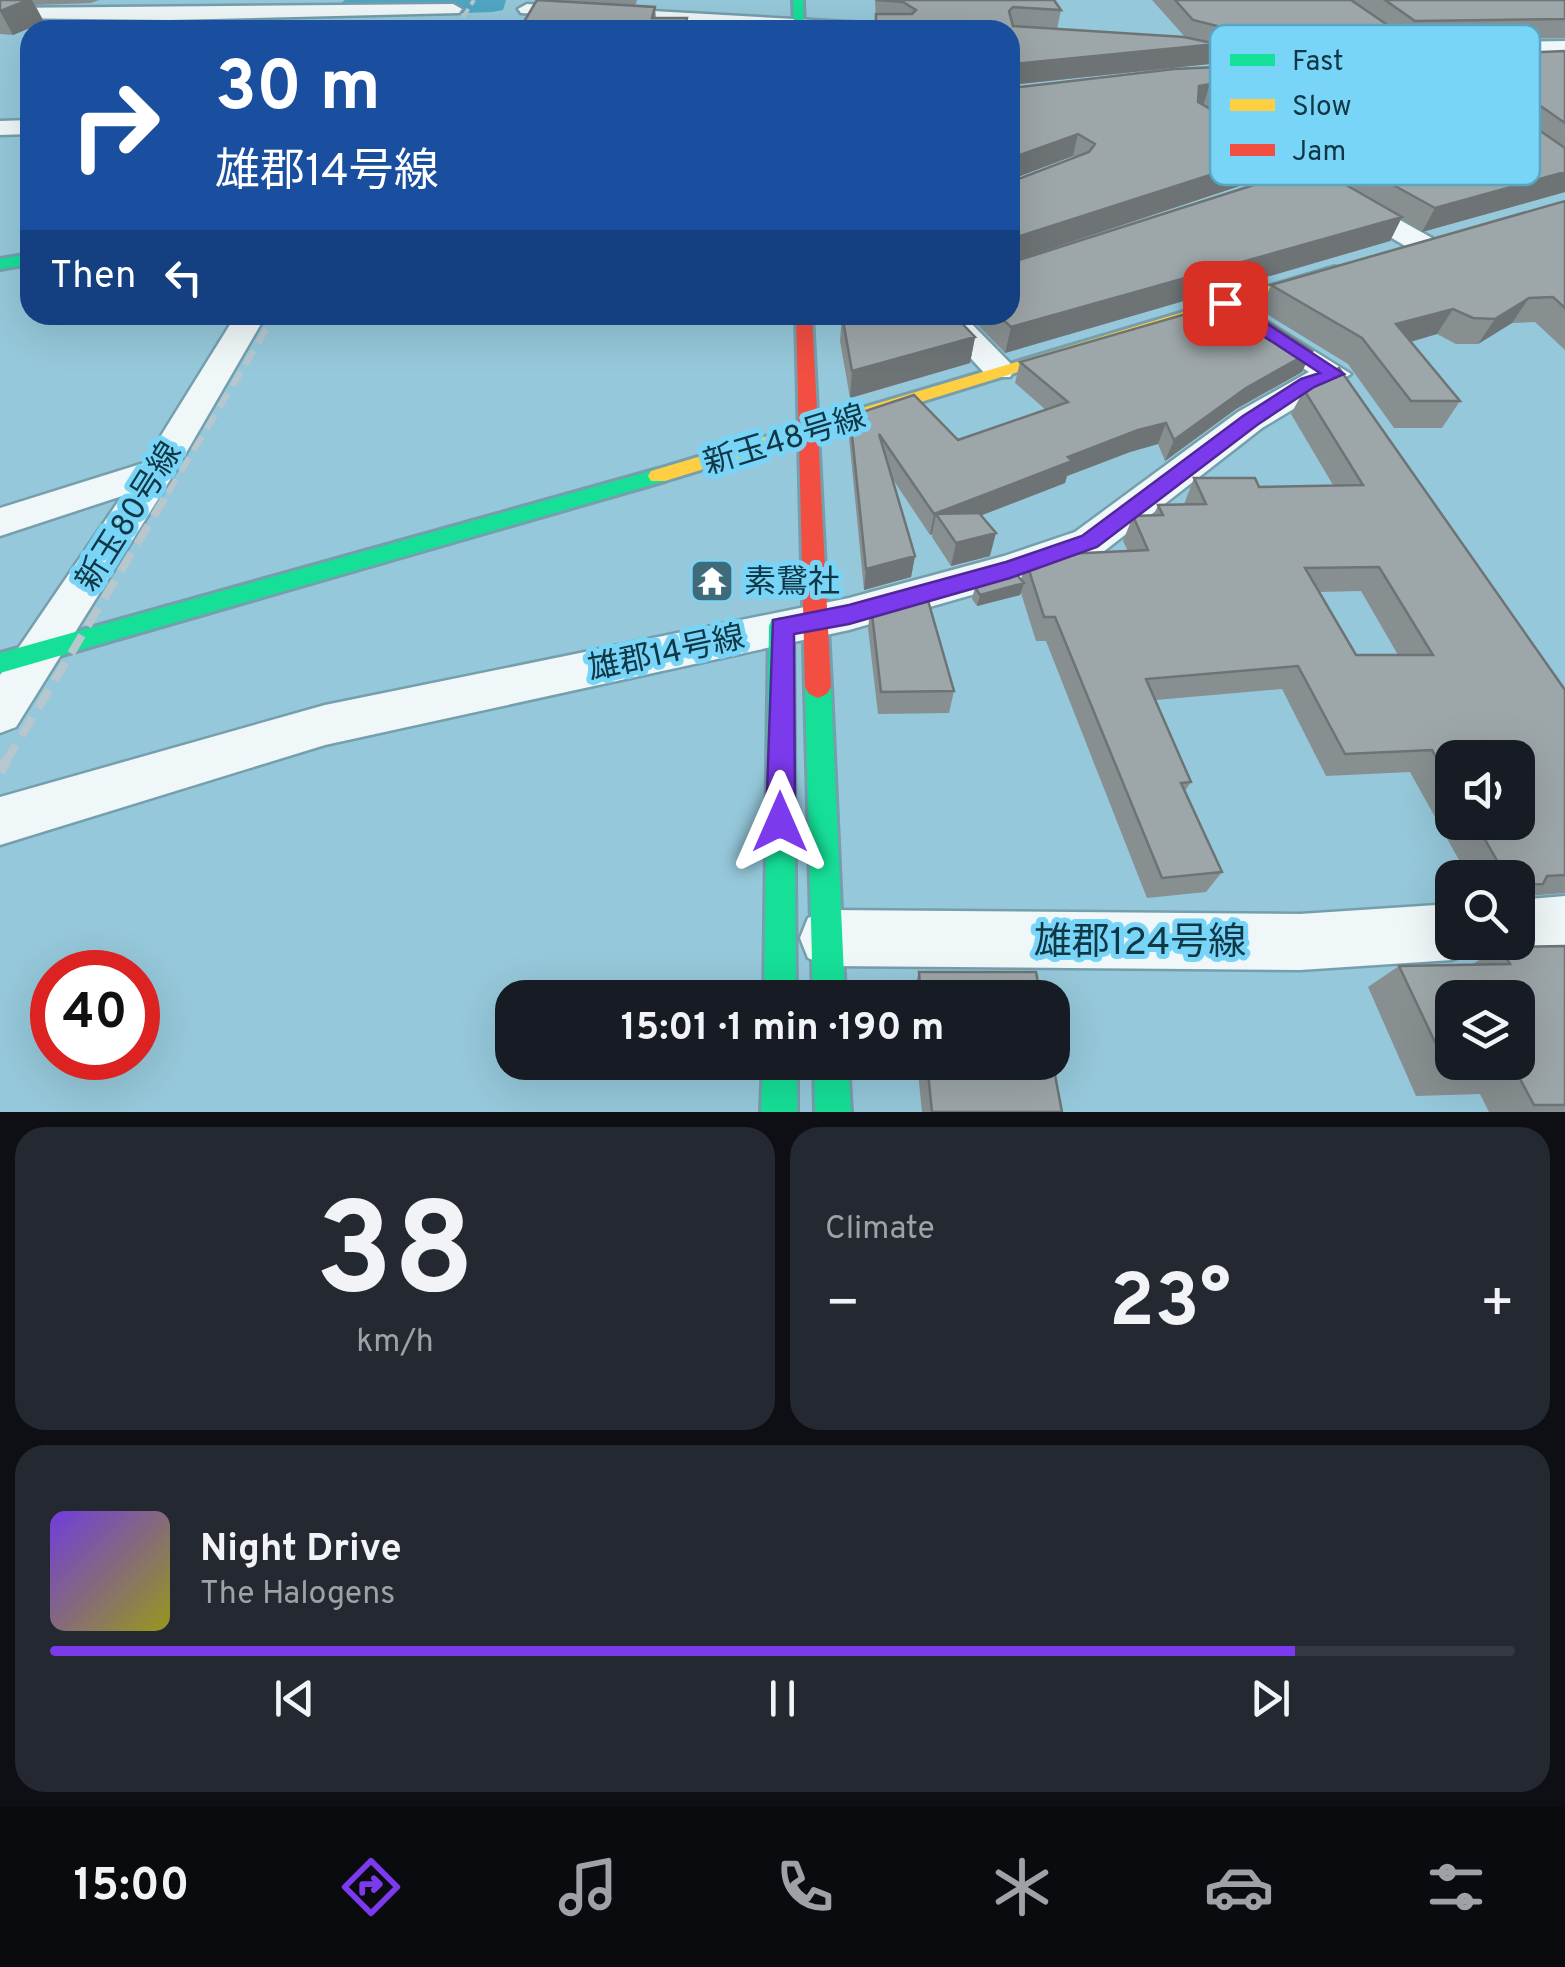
<!DOCTYPE html>
<html lang="en">
<head>
<meta charset="utf-8">
<style>
  :root { --surface:#171b24; --page:#242831; --text:#f1f3f6; --muted:#9ea1a6; --line:#363941; --accent:#7c3aed }
  body { margin:0; font-family:Overpass,"Noto Sans JP",sans-serif; background:var(--page); color:var(--text); height:100vh; display:flex; flex-direction:column; font-size:38px; white-space:nowrap }
  * { box-sizing:border-box; margin:0 }
  p { font-size:32px; color:var(--muted) }
  .icon { flex:none; width:55px; height:55px; fill:none; stroke:currentColor; stroke-width:2; stroke-linecap:round; stroke-linejoin:round }
  .map { position:relative; height:1112px; overflow:hidden }
  .details { display:flex; flex-direction:column; gap:15px; padding:15px; background:#0d0f14; flex:1 }
  .details>* { flex:none }
  .hud { position:absolute; left:20px; top:20px; width:1000px; height:305px; border-radius:30px; box-shadow:0 10px 40px #0002; background:#1a4fa0; color:#fff; overflow:hidden }
  .tools { position:absolute; left:1435px; top:740px; display:grid; gap:20px }
  .tools a { display:grid; place-items:center; width:100px; height:100px; border-radius:20px; background:var(--surface); box-shadow:0 10px 40px #0002; font-size:50px }
  .speed { position:absolute; left:30px; top:950px; display:flex; gap:20px; font-size:50px; font-weight:700; text-align:center }
  .speed>* { display:grid; place-content:center; width:130px; height:130px; border-radius:50%; background:var(--surface); box-shadow:0 10px 40px #0002; line-height:1 }
  .speed .limit { border:15px solid #d22; background:#fff; color:#111 }
  .pin { position:absolute; display:grid; place-items:center; width:85px; height:85px; color:#fff; margin:-42px; border-radius:20px; box-shadow:0 5px 15px #0006 }
  .me { position:absolute; width:110px; margin:-55px; rotate:0deg; stroke-linejoin:round; filter:drop-shadow(0 0 8px #0008) }
  .turn { display:flex; align-items:center; gap:35px; height:210px; padding:0 30px; font-size:45px }
  .turn .icon { width:130px; height:130px; stroke-width:2.5 }
  .turn b { display:block; font-size:70px; line-height:85px }
  .then { display:flex; align-items:center; height:95px; padding:0 30px; background:#0003; gap:20px; font-size:38px }
  .big { font-size:75px; font-weight:700; line-height:1.1 }
  .details .tile { flex:1; display:flex; flex-direction:column; justify-content:center; gap:15px; min-width:0; padding:0 35px; border-radius:30px; background:var(--page) }
  .details .dial { align-items:center; gap:0 }
  .dial b { font-size:130px; line-height:1 }
  .song { display:flex; align-items:center; gap:30px }
  .cover { width:120px; height:120px; border-radius:15px; background:linear-gradient(135deg,hsl(260 70% 55%),hsl(60 70% 35%)) }
  .played { height:10px; border-radius:5px; background:linear-gradient(90deg,var(--accent) 85%,var(--line) 85%) }
  .keys { display:flex; justify-content:space-around; direction:ltr }
  .heat { display:flex; justify-content:space-between; align-items:center; font-size:55px; direction:ltr }
  .details .tiles { flex:1; display:grid; gap:15px; grid-template-columns:1fr 1fr }
  .tile:last-child { grid-column:span 2 }
  .trip { position:absolute; left:495px; top:980px; width:575px; height:100px; border-radius:30px; background:var(--surface); box-shadow:0 10px 40px #0002; font-weight:700; line-height:100px; text-align:center }
  .menu { display:flex; height:160px; justify-content:space-around; align-items:center; background:#090b0e; color:var(--muted) }
  .menu .icon { width:70px; height:70px }
  .menu .on { color:var(--accent) }
  .menu b { font-size:45px; color:var(--text) }
  .map>svg:first-child { display:block }
  .lines { fill:none; stroke-linecap:round; stroke-linejoin:round }
  .river { fill:#4fa6c3; fill-rule:evenodd }
  .street-casing { stroke:#759fad; stroke-width:5 }
  .fast-casing { stroke:#759fad; stroke-width:6 }
  .slow-casing { stroke:#759fad; stroke-width:6 }
  .jam-casing { stroke:#759fad; stroke-width:6 }
  .street { fill:#eff7f9; fill-rule:evenodd }
  .fast { fill:#16e098; fill-rule:evenodd }
  .slow { fill:#ffcf43; fill-rule:evenodd }
  .jam { fill:#f24e42; fill-rule:evenodd }
  .rail-far3 { stroke:#b8c7cd; stroke-width:4; stroke-dasharray:10 5; stroke-linecap:butt }
  .rail-far2 { stroke:#b8c7cd; stroke-width:6; stroke-dasharray:16 9; stroke-linecap:butt }
  .rail-far1 { stroke:#b8c7cd; stroke-width:8; stroke-dasharray:21 11; stroke-linecap:butt }
  .rail { stroke:#b8c7cd; stroke-width:10; stroke-dasharray:28 14; stroke-linecap:butt }
  .wall { fill:#878f90; fill-rule:evenodd }
  .shaded-wall { fill:#6e7476 }
  .building { fill:#9da6a8; stroke:#6e7476; stroke-width:2.5; fill-rule:evenodd }
  .route { fill:#7c3aed; stroke:#51269a; stroke-width:2.5 }
  .labels { text-anchor:middle; stroke-width:10; stroke-linejoin:round; paint-order:stroke }
  .street-label { font-size:32px; fill:#0f3745; stroke:#78d5f7 }
  .poi-label { font-size:32px; fill:#0f3745; stroke:#78d5f7; text-anchor:start }
  .near-street-label { font-size:38px; fill:#0f3745; stroke:#78d5f7 }
  .key { fill:#78d5f7; stroke:#58a6c2; stroke-width:2.5 }
  .key-label { font-size:28px; fill:#0f3745 }
</style>
</head>
<body>
<div class="map">
<svg width="1565" height="1112" viewBox="0 0 1565 1112">
  <rect width="100%" height="100%" fill="#95c8da"/>
  <g class="lines">
    <path class="river" d="M 506,0 L 503,10 L 492,12 L 351,17 L 335,8 L 345,0 Z"/>
    <defs>
      <path id="street" d="M 1324,0 L 1344,0 L 1404,44 L 1565,41 L 1565,53 L 1419,55 L 1459,86 L 1459,94 L 1452,96 Z
        M 453,4 L 462,9 L 459,13 L 169,20 L 0,18 L 0,8 Z
        M 527,4 L 901,25 L 910,30 L 804,30 L 521,13 L 518,9 Z
        M 1159,39 L 1285,66 L 1295,72 L 1285,78 L 1152,49 L 1152,41 Z
        M 30,120 L 30,134 L 0,135 L 0,121 Z
        M 1235,128 L 1432,238 L 1436,244 L 1432,250 L 1412,250 L 1227,140 L 1224,135 Z
        M 236,315 L 266,315 L 175,472 L 16,727 L 0,733 L 0,675 L 122,496 L 0,536 L 0,508 L 144,463 Z
        M 931,315 L 963,315 L 1010,363 L 1015,370 L 1010,377 L 988,377 Z
        M 1266,321 L 1351,374 L 1262,428 L 1103,552 L 1024,580 L 849,630 L 325,745 L 0,845 L 0,797 L 325,705 L 849,598 L 1004,556 L 1075,532 L 1238,412 L 1309,372 L 1255,337 L 1251,330 Z
        M 1565,896 L 1565,952 L 1518,955 L 1498,947 L 1497,942 L 1518,942 L 1518,900 Z
        M 1452,904 L 1452,942 L 1475,942 L 1472,952 L 1452,960 L 1300,970 L 828,966 L 808,958 L 800,938 L 808,918 L 828,910 L 1300,914 Z"/>
      <path id="fast" d="M 793,0 L 803,0 L 804,30 L 794,30 Z
        M 30,254 L 30,264 L 0,269 L 0,259 Z
        M 658,469 L 665,471 L 668,476 L 665,481 L 0,673 L 0,653 Z
        M 781,617 L 790,619 L 793,626 L 796,998 L 764,998 L 769,626 L 772,619 Z
        M 818,676 L 827,680 L 831,687 L 845,998 L 813,998 L 805,687 L 809,680 Z
        M 763,1062 L 797,1062 L 797,1112 L 761,1112 Z
        M 814,1062 L 848,1062 L 851,1112 L 815,1112 Z"/>
      <path id="slow" d="M 1565,56 L 1565,62 L 1366,70 L 1360,67 L 1366,64 Z
        M 1334,267 L 1348,270 L 665,481 L 651,481 L 648,476 L 651,471 Z"/>
      <path id="jam" d="M 796,315 L 812,315 L 831,687 L 827,694 L 818,698 L 809,694 L 805,687 Z"/>
    </defs>
    <use href="#street" class="street-casing"/>
    <use href="#fast" class="fast-casing"/>
    <use href="#slow" class="slow-casing"/>
    <use href="#jam" class="jam-casing"/>
    <use href="#street" class="street"/>
    <use href="#fast" class="fast"/>
    <use href="#slow" class="slow"/>
    <use href="#jam" class="jam"/>
    <path class="rail-far3" d="M 455,30 L 474,0"/>
    <path class="rail-far2" d="M 168,493 L 275,315"/>
    <path class="rail-far1" d="M 5,763 L 169,491"/>
    <path class="rail" d="M 0,772 L 7,760"/>
  </g>
  <path class="wall" d="M 0,0 L 99,0 L 91,3 L 35,5 L 44,22 L 13,35 L 0,34 Z
    M 549,0 L 637,0 L 635,6 L 655,7 L 656,18 L 687,18 L 688,30 L 519,30 Z
    M 875,0 L 1054,0 L 1061,10 L 1057,29 L 1185,37 L 1152,0 L 1565,0 L 1565,38 L 1406,40 L 1401,37 L 1393,55 L 1270,61 L 1216,47 L 1210,64 L 1012,85 L 1011,88 L 1457,74 L 1467,55 L 1565,51 L 1565,192 L 1422,232 L 1401,219 L 1390,241 L 1005,353 L 968,315 L 1010,315 L 1010,30 L 833,30 L 833,24 L 876,23 ZM 1285,153 L 1309,167 L 1013,262 L 1276,174 ZM 1073,156 L 1075,158 L 1016,180 L 1014,178 Z
    M 1565,201 L 1565,350 L 1535,322 L 1512,323 L 1478,344 L 1456,344 L 1437,334 L 1411,342 L 1460,401 L 1442,428 L 1394,428 L 1348,364 L 1260,310 L 1271,285 Z
    M 842,315 L 975,337 L 970,363 L 850,398 L 840,341 Z
    M 1020,362 L 1302,372 L 1236,409 L 1165,461 L 1158,444 L 1130,452 L 1067,476 L 1065,483 L 982,515 L 990,556 L 951,566 L 932,537 L 932,534 L 930,535 L 892,478 L 915,556 L 911,577 L 864,590 L 849,437 L 850,416 L 958,440 L 1046,410 L 1015,383 Z
    M 1304,390 L 1565,690 L 1565,893 L 1526,896 L 1518,902 L 1518,878 L 1469,878 L 1410,772 L 1326,776 L 1282,689 L 1156,700 L 1191,782 L 1185,791 L 1222,872 L 1206,892 L 1147,898 L 1046,641 L 1036,641 L 1021,593 L 1020,595 L 977,606 L 972,599 L 975,587 L 1021,579 L 1026,561 L 1128,551 L 1123,541 L 1133,516 L 1154,515 L 1158,505 L 1184,504 L 1194,478 L 1259,487 L 1333,485 L 1291,414 ZM 1361,591 L 1398,655 L 1356,655 L 1319,592 ZM 1452,758 L 1518,822 L 1452,822 Z
    M 871,605 L 954,691 L 949,713 L 878,714 L 868,628 Z
    M 1565,946 L 1565,1112 L 1489,1112 L 1480,1094 L 1416,1096 L 1368,987 L 1399,966 L 1473,964 L 1500,947 Z
    M 919,972 L 1041,998 L 911,998 Z
    M 917,1062 L 1052,1062 L 1062,1112 L 922,1112 Z"/>
  <path class="shaded-wall" d="M 28,0 L 32,0 L 44,22 L 13,35 L 0,11 Z
    M 1217,44 L 1210,64 L 1010,85 L 1013,64 Z
    M 1210,84 L 1203,106 L 1192,107 L 1199,86 Z
    M 1078,134 L 1073,156 L 1010,180 L 1011,158 Z
    M 1285,151 L 1276,174 L 1010,262 L 1014,238 Z
    M 1565,172 L 1565,192 L 1422,232 L 1435,208 Z
    M 1402,217 L 1390,241 L 1005,353 L 1011,327 Z
    M 1529,298 L 1512,323 L 1478,344 L 1495,319 Z
    M 1453,309 L 1437,334 L 1381,350 L 1396,324 Z
    M 975,337 L 970,363 L 850,398 L 852,371 Z
    M 1312,351 L 1302,372 L 1236,409 L 1165,461 L 1174,440 L 1246,388 Z
    M 1166,423 L 1158,444 L 1130,452 L 1067,476 L 1065,483 L 946,529 L 936,514 L 932,534 L 930,535 L 934,514 L 1068,457 L 1138,430 Z
    M 996,533 L 990,556 L 951,566 L 956,543 Z
    M 915,556 L 911,577 L 864,590 L 866,569 Z
    M 1024,583 L 1020,595 L 977,606 L 980,595 Z"/>
  <path class="building" d="M 0,0 L 28,0 L 0,11 Z
    M 537,0 L 655,7 L 652,18 L 687,18 L 684,30 L 519,30 Z
    M 876,0 L 1054,0 L 1061,10 L 1013,7 L 1009,11 L 1013,26 L 1184,37 L 1217,44 L 1013,64 L 1011,88 L 1174,69 L 1433,57 L 1565,148 L 1565,172 L 1435,208 L 1210,84 L 1199,86 L 1198,102 L 1285,151 L 1014,238 L 1013,262 L 1313,166 L 1402,217 L 1011,327 L 998,315 L 1010,315 L 1010,30 L 834,30 L 833,24 L 876,23 L 876,14 L 912,14 L 916,10 L 903,2 ZM 1078,134 L 1095,144 L 1089,152 L 1016,180 L 1011,176 L 1011,158 Z
    M 1175,0 L 1351,0 L 1402,35 L 1277,41 L 1193,20 Z
    M 1385,0 L 1565,0 L 1565,19 L 1415,21 Z
    M 1565,51 L 1565,123 L 1467,55 Z
    M 1565,201 L 1565,308 L 1553,297 L 1529,298 L 1495,319 L 1473,318 L 1453,309 L 1396,324 L 1460,401 L 1411,401 L 1362,338 L 1271,285 Z
    M 1234,300 L 1312,351 L 1246,388 L 1174,440 L 1166,423 L 1138,430 L 1068,457 L 1072,461 L 934,514 L 879,434 L 915,556 L 866,569 L 850,416 L 914,395 L 958,440 L 1068,402 L 1020,362 Z
    M 842,315 L 954,315 L 975,337 L 852,371 Z
    M 1339,368 L 1565,690 L 1565,875 L 1547,876 L 1543,884 L 1518,885 L 1518,878 L 1507,878 L 1475,822 L 1518,822 L 1518,758 L 1452,758 L 1452,785 L 1432,750 L 1345,754 L 1298,666 L 1146,679 L 1191,782 L 1181,783 L 1222,872 L 1162,878 L 1055,617 L 1044,617 L 1026,561 L 1043,555 L 1148,550 L 1133,516 L 1163,515 L 1158,505 L 1206,504 L 1194,478 L 1255,478 L 1259,487 L 1363,485 L 1304,390 ZM 1379,567 L 1433,655 L 1356,655 L 1305,568 Z
    M 979,513 L 996,533 L 956,543 L 936,514 Z
    M 1017,575 L 1024,583 L 980,595 L 975,587 Z
    M 925,590 L 954,691 L 881,692 L 871,605 Z
    M 1565,946 L 1565,1105 L 1534,1105 L 1519,1077 L 1452,1078 L 1399,966 L 1510,964 L 1500,947 ZM 1452,998 L 1518,998 L 1518,1062 L 1452,1062 Z
    M 919,972 L 1036,972 L 1041,998 L 921,998 Z
    M 1052,1059 L 1062,1112 L 932,1112 L 927,1062 L 1052,1062 Z"/>
  <path class="route" d="M 1219,300 L 1231,300 L 1344,374 L 1314,387 L 1257,425 L 1097,547 L 1010,578 L 849,624 L 794,634 L 795,822 L 791,831 L 780,835 L 770,831 L 766,822 L 773,620 L 849,605 L 1006,562 L 1082,536 L 1243,416 L 1301,379 L 1320,373 L 1219,307 Z"/>
  <defs>
    <symbol id="temple-square" viewBox="-11 -11 22 22"><rect x="-9" y="-9" width="18" height="18" rx="4" fill="#3e6a79" stroke="#78d5f7"/><path d="M0-6L5-2H3V0L6.5 2.5H4V6H1.5V3h-3V6H-4V2.5H-6.5L-3 0V-2H-5Z" fill="#fff"/></symbol>
  </defs>
  <g fill-rule="evenodd">
    <use href="#temple-square" x="687" y="556" width="50" height="50"/>
  </g>
  <g class="labels">
    <g class="street-label">
      <text transform="translate(784 439) rotate(-17)" y="11">新玉48号線</text>
      <text transform="translate(128 516) rotate(-58)" y="11">新玉80号線</text>
      <text transform="translate(666 652) rotate(-12)" y="11">雄郡14号線</text>
    </g>
    <g class="poi-label">
      <text x="744" y="592">素鵞社</text>
    </g>
    <g class="near-street-label">
      <text x="1140" y="954">雄郡124号線</text>
    </g>
  </g>
  <rect x="1210" y="25" width="330" height="160" rx="15" class="key"/>
  <rect x="1230" y="54" width="45" height="12" fill="#16e098"/>
  <rect x="1230" y="99" width="45" height="12" fill="#ffcf43"/>
  <rect x="1230" y="144" width="45" height="12" fill="#f24e42"/>
  <g class="key-label">
    <text x="1292" y="70">Fast</text>
    <text x="1292" y="115">Slow</text>
    <text x="1292" y="160">Jam</text>
  </g>
</svg>
<div class="tools">
<a><svg class="icon" aria-label="sound" viewBox="0 0 24 24"><path d="M4 9h4l5-4v14l-5-4H4zM17 9q2 3 0 6"/></svg></a>
<a><svg class="icon" aria-label="search" viewBox="0 0 24 24"><circle cx="10" cy="10" r="6"/><path d="M15 15l6 6"/></svg></a>
<a><svg class="icon" aria-label="layers" viewBox="0 0 24 24"><path d="M12 4l9 5-9 5-9-5zM3 14l9 5 9-5"/></svg></a>
</div>
<div class="speed"><div class="limit">40</div></div>
<div class="pin" style="left:1225px;top:303px;background:#d93025"><svg class="icon" aria-label="arrive" viewBox="0 0 24 24"><path d="M6 21V4h12l-3 4 3 4H6"/></svg></div>
<svg class="me" style="left:780px;top:822px" viewBox="-20 -20 40 40"><path d="M0-17L14 15 0 8-14 15z" fill="#7c3aed" stroke="#fff" stroke-width="4"/></svg>
<div class="trip">15:01 · 1 min · 190 m</div>
<div class="hud">
<div class="turn"><svg class="icon" aria-label="right" viewBox="0 0 24 24"><path d="M7 20v-9h11M14 6l5 5-5 5"/></svg><div><b>30 m</b>雄郡14号線</div></div>
<div class="then">Then<svg class="icon" aria-label="left" viewBox="0 0 24 24"><path d="M17 20v-9H6M10 6l-5 5 5 5"/></svg></div>
</div>
</div>
<section class="details">
<div class="tiles">
<div class="tile dial"><b>38</b><p>km/h</p></div>
<div class="tile"><p>Climate</p>
<div class="heat"><a>−</a><b class="big">23°</b><a>+</a></div>
</div>
<div class="tile">
<div class="song"><i class="cover"></i><div><b>Night Drive</b><p>The Halogens</p></div></div>
<div class="played"></div>
<div class="keys"><svg class="icon" aria-label="previous" viewBox="0 0 24 24"><path d="M18 5L8 12l10 7zM5 5v14"/></svg><svg class="icon" aria-label="pause" viewBox="0 0 24 24"><path d="M8 5v14M16 5v14"/></svg><svg class="icon" aria-label="next" viewBox="0 0 24 24"><path d="M6 5l10 7-10 7zM19 5v14"/></svg></div>
</div>
</div>
</section>
<nav class="menu">
<b>15:00</b>
<svg class="icon on" aria-label="directions" viewBox="0 0 24 24"><path d="M12 3l9 9-9 9-9-9zM9 14v-3h6M13 9l2 2-2 2"/></svg>
<svg class="icon" aria-label="music" viewBox="0 0 24 24"><path d="M9 18V5l10-2v13"/><circle cx="6" cy="18" r="3"/><circle cx="16" cy="16" r="3"/></svg>
<svg class="icon" aria-label="phone" viewBox="0 0 24 24"><path d="M5 4h4l2 5-3 2q2 4 5 5l2-3 5 2v4C11 20 4 13 5 4z"/></svg>
<svg class="icon" aria-label="climate" viewBox="0 0 24 24"><path d="M12 3v18M4 7l16 10M4 17L20 7"/></svg>
<svg class="icon" aria-label="car" viewBox="0 0 24 24"><path d="M5 17H2v-5l4-1 3-4h7l3 4 3 1v5h-3M9 17h6M6 11h13"/><circle cx="7" cy="17" r="2"/><circle cx="17" cy="17" r="2"/></svg>
<svg class="icon" aria-label="filters" viewBox="0 0 24 24"><path d="M4 7h16M4 17h16"/><circle cx="9" cy="7" r="2"/><circle cx="15" cy="17" r="2"/></svg>
</nav>
</body>
</html>
